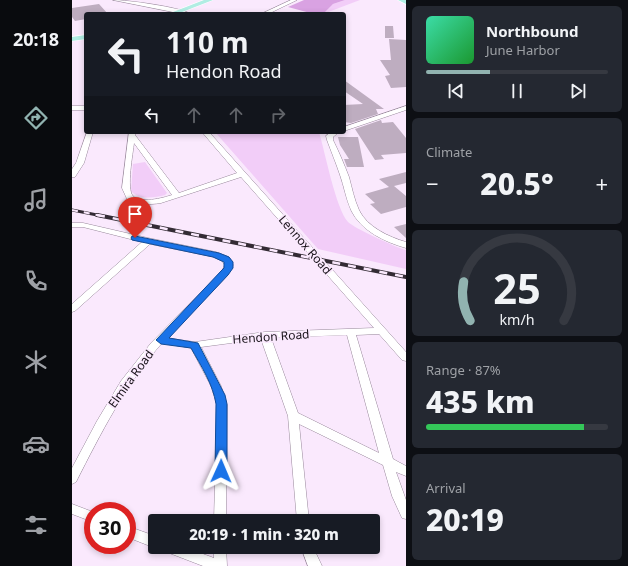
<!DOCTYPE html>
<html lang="en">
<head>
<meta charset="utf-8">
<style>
  :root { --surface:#171b24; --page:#242831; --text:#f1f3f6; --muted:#9ea1a6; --line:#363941; --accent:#91b3b0 }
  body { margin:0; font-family:"Noto Sans",sans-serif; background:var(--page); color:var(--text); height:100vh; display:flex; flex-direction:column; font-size:15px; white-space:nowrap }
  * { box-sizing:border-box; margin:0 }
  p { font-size:13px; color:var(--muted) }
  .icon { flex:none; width:22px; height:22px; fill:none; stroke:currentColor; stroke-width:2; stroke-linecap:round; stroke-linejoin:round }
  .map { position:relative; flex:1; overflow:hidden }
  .panel { display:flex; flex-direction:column; gap:6px; padding:6px; background:#0d0f14; width:222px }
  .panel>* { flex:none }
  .guide { position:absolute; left:12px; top:12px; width:262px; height:122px; border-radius:4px; box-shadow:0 2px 6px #0003; background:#171b24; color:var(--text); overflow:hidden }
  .speed { position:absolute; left:12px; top:502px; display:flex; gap:8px; font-size:20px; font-weight:700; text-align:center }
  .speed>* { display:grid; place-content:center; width:52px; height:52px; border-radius:50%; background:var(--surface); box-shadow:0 2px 6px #0003; line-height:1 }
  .speed .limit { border:6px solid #d22; background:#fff; color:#111 }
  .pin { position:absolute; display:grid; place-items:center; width:34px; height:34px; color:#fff; margin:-41px -17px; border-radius:50% 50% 50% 0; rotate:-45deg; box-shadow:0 0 4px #0007 }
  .pin .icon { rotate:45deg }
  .me { position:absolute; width:44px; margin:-22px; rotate:1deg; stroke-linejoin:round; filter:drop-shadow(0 0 3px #0008) }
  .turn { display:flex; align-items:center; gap:14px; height:84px; padding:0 16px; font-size:18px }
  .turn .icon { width:52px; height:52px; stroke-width:2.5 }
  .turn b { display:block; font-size:28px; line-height:34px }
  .lanes { display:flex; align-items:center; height:38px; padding:0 16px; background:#0003; justify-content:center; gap:20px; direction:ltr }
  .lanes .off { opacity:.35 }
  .big { font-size:30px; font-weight:800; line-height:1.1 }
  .panel .card { flex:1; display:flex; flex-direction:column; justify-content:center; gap:6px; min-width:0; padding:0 14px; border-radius:6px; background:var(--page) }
  .panel .dial { align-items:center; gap:0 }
  .dial svg { height:104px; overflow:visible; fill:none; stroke:var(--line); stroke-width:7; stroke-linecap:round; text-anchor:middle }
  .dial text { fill:var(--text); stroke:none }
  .song { display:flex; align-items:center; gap:12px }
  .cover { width:48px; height:48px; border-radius:6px; background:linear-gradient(135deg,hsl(160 70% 55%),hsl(130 70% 35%)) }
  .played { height:4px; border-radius:2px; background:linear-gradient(90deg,var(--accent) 35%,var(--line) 35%) }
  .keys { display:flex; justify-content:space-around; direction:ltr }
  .heat { display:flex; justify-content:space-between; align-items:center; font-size:22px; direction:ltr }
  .charge { height:6px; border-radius:3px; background:linear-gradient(90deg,#34c759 87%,var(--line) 0) }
  .trip { position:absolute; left:76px; top:514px; width:232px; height:40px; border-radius:4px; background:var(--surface); box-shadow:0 2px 6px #0003; font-weight:800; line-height:40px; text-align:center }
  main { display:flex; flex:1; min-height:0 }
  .tabs { display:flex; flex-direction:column; width:72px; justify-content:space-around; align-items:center; background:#090b0e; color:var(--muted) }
  .tabs .icon { width:28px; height:28px }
  .tabs .current { color:var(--accent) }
  .tabs b { font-size:18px; color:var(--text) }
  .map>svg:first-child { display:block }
  .green { fill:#f2cdf8 }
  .forest { fill:#d9a2e2 }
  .building { fill:#beadc0 }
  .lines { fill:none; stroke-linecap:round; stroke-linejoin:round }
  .minor-casing { stroke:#98889b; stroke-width:1 }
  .major-casing { stroke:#fff; stroke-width:1 }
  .minor { fill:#fff; fill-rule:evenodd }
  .major { fill:#b0ede3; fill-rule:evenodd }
  .rail-far1-casing { stroke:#332b34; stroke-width:3 }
  .rail-casing { stroke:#332b34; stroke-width:4 }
  .rail-far1 { stroke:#fae9fd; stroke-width:2; stroke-dasharray:6; stroke-linecap:butt }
  .rail { stroke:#fae9fd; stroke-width:2.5; stroke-dasharray:8; stroke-linecap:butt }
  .route { fill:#1a73e8; stroke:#114b97 }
  .labels { text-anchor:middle; stroke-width:3.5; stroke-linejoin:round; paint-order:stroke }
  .street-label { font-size:12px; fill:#181219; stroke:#fae9fd }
</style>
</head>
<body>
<main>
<nav class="tabs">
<b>20:18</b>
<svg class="icon current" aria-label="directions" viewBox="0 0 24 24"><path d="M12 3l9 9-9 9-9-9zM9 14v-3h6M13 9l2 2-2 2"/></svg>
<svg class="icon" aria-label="music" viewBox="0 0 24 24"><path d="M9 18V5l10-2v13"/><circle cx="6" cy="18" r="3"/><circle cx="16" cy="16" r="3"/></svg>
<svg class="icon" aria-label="phone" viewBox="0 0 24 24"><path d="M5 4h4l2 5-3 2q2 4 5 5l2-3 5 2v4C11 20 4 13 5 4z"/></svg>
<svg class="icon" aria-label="climate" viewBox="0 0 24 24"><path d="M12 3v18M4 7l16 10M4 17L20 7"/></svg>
<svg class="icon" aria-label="car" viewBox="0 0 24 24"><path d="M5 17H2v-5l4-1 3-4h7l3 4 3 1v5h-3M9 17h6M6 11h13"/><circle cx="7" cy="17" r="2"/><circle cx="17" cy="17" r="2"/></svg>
<svg class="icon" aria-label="filters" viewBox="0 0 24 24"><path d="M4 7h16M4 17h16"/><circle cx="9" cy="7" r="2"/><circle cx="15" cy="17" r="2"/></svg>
</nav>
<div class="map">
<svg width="334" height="566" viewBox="0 0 334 566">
  <rect width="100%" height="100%" fill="#fae9fd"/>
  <path class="green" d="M 273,0 L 288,0 L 251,14 L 261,4 Z
    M 143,132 L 247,132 C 253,152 264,209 276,222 C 282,228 325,248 334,250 L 334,269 L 246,249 Z
    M 73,162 L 95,193 L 93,195 C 82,198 67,200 59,191 L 61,164 Z"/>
  <path class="forest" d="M 232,0 L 273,0 L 261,4 L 251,14 L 242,14 L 216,7 Z"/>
  <path class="building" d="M 27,4 L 36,14 L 25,13 L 14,14 L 14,19 L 3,21 L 0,17 L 0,8 Z
    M 313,26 L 321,26 L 322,38 L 313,38 Z
    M 317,39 L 334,40 L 334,87 L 319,88 L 313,76 L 318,75 L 308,60 L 319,60 Z
    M 272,80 L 312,109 L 304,109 L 306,114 L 279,123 L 272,122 L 272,105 L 291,104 L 272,91 Z
    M 309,120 L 310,123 L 321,122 L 334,138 L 334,153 L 309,155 L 312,159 L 303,160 L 283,129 Z
    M 266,137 L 286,137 L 292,167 L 275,167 L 272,159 L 277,159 L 268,145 Z
    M 334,172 L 334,183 L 322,186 L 334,196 L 334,207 L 309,214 L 298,204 L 303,203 L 293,194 L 317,187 L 307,179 Z
    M 334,224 L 334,238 L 322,227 Z"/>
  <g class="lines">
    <defs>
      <path id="minor" d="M 41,0 C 55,0 108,7 119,14 L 111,14 Z
        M 219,0 L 225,0 L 196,14 L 189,14 Z
        M 0,106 L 14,106 L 14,110 L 0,110 Z
        M 334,106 L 334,110 L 272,131 L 272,127 Z
        M 15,132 L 21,132 L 12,163 L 3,177 L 0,177 L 0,169 L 4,163 Z
        M 57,132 L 63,132 L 63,135 L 107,193 L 165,173 L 130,132 L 137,132 L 334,352 L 334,361 L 330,360 L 307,334 L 284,335 L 321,459 L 334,466 L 334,476 L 324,472 L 334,500 L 334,519 L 330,518 L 320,496 L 311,465 L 227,424 L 237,521 L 225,521 L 216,416 L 189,339 L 129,347 L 149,386 L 155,405 L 154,521 L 142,521 L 145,405 L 139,386 L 119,348 L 90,343 C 53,385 29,433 4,482 L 0,484 L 0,468 L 25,421 L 49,381 L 79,343 L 149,272 L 153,265 L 150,261 L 142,257 L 78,244 L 3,311 L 0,312 L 0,304 L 70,242 L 11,227 L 0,227 L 0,223 L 11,223 L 76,238 L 144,252 L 157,257 L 161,265 L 156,275 L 95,338 L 123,342 L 193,332 L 302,328 L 169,177 L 89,203 C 76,205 66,205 55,199 L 50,188 ZM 62,143 L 100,195 C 91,198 68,204 61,196 C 54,189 61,153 62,143 ZM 275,335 L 307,453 L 226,413 L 199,338 Z
        M 259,132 L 267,132 L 261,137 L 261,140 C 267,152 272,164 277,177 C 280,188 282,199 287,210 C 295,227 317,237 334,242 L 334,248 C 313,242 289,231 279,210 C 274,199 272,186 268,175 C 264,163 259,151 255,140 L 254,136 Z
        M 0,504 L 21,512 L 21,522 L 0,514 Z
        M 55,526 L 83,536 L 83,547 L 84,547 L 83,548 L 55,537 Z
        M 91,547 L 112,547 L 142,558 L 142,547 L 154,547 L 155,566 L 131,566 L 92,551 Z
        M 229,547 L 241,547 L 250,566 L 236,566 Z"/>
      <path id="major" d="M 132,0 L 141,0 L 105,14 L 96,14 Z
        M 326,0 L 334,0 L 334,4 Z
        M 14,35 L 14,39 L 0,41 L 0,37 Z"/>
    </defs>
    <use href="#minor" class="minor-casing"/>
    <use href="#major" class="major-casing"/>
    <use href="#minor" class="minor"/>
    <use href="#major" class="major"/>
    <defs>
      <path id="rail-far1" d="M 0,210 L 30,216"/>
      <path id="rail" d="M 25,215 L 334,277"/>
    </defs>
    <use href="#rail-far1" class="rail-far1-casing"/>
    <use href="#rail" class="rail-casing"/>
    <use href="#rail-far1" class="rail-far1"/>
    <use href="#rail" class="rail"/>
  </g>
  <path class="route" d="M 60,236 L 63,236 L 147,253 L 157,257 L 161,262 L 161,268 L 156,275 L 97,338 L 126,343 L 153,395 L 155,404 L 155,471 L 153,474 L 149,475 L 145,474 L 143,471 L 144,404 C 141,384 129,366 119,348 L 89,344 L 84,340 L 149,271 L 152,268 L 152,262 L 141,257 L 60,240 L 59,238 Z"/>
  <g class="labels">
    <g class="street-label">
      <text transform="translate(233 245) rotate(49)" y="4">Lennox Road</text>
      <text transform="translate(199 337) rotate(-4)" y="4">Hendon Road</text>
      <text transform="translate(59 379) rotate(-54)" y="4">Elmira Road</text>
    </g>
  </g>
</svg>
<div class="speed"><div class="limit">30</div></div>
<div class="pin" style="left:63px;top:238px;background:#d93025"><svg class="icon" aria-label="arrive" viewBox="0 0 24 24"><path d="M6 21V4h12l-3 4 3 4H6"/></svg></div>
<svg class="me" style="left:149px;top:471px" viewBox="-20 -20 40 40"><path d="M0-17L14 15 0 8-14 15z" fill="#1a73e8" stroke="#fff" stroke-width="4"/></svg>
<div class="trip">20:19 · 1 min · 320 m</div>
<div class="guide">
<div class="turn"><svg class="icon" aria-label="left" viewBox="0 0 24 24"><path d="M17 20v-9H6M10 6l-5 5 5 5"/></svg><div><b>110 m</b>Hendon Road</div></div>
<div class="lanes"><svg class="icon" aria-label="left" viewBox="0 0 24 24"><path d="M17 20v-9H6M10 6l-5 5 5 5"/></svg><svg class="icon off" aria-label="ahead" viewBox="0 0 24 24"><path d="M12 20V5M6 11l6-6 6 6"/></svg><svg class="icon off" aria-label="ahead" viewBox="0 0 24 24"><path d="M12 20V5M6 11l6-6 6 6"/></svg><svg class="icon off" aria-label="right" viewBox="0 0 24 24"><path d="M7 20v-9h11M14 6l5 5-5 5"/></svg></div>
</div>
</div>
<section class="panel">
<div class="card">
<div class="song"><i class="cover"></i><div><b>Northbound</b><p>June Harbor</p></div></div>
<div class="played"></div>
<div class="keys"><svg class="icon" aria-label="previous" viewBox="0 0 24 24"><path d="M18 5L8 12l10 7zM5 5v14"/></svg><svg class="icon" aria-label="pause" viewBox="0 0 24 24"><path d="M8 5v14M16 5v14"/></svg><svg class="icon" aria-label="next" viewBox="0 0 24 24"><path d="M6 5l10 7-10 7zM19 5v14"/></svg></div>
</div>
<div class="card"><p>Climate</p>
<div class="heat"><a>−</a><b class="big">20.5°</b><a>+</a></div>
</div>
<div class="card dial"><svg viewBox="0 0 100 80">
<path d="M14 69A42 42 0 1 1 86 69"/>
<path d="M14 69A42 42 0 0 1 9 39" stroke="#91b3b0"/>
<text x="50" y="56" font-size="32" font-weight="700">25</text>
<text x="50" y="72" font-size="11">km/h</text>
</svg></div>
<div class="card"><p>Range · 87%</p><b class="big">435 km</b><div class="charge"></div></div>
<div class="card"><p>Arrival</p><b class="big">20:19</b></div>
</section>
</main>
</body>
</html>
